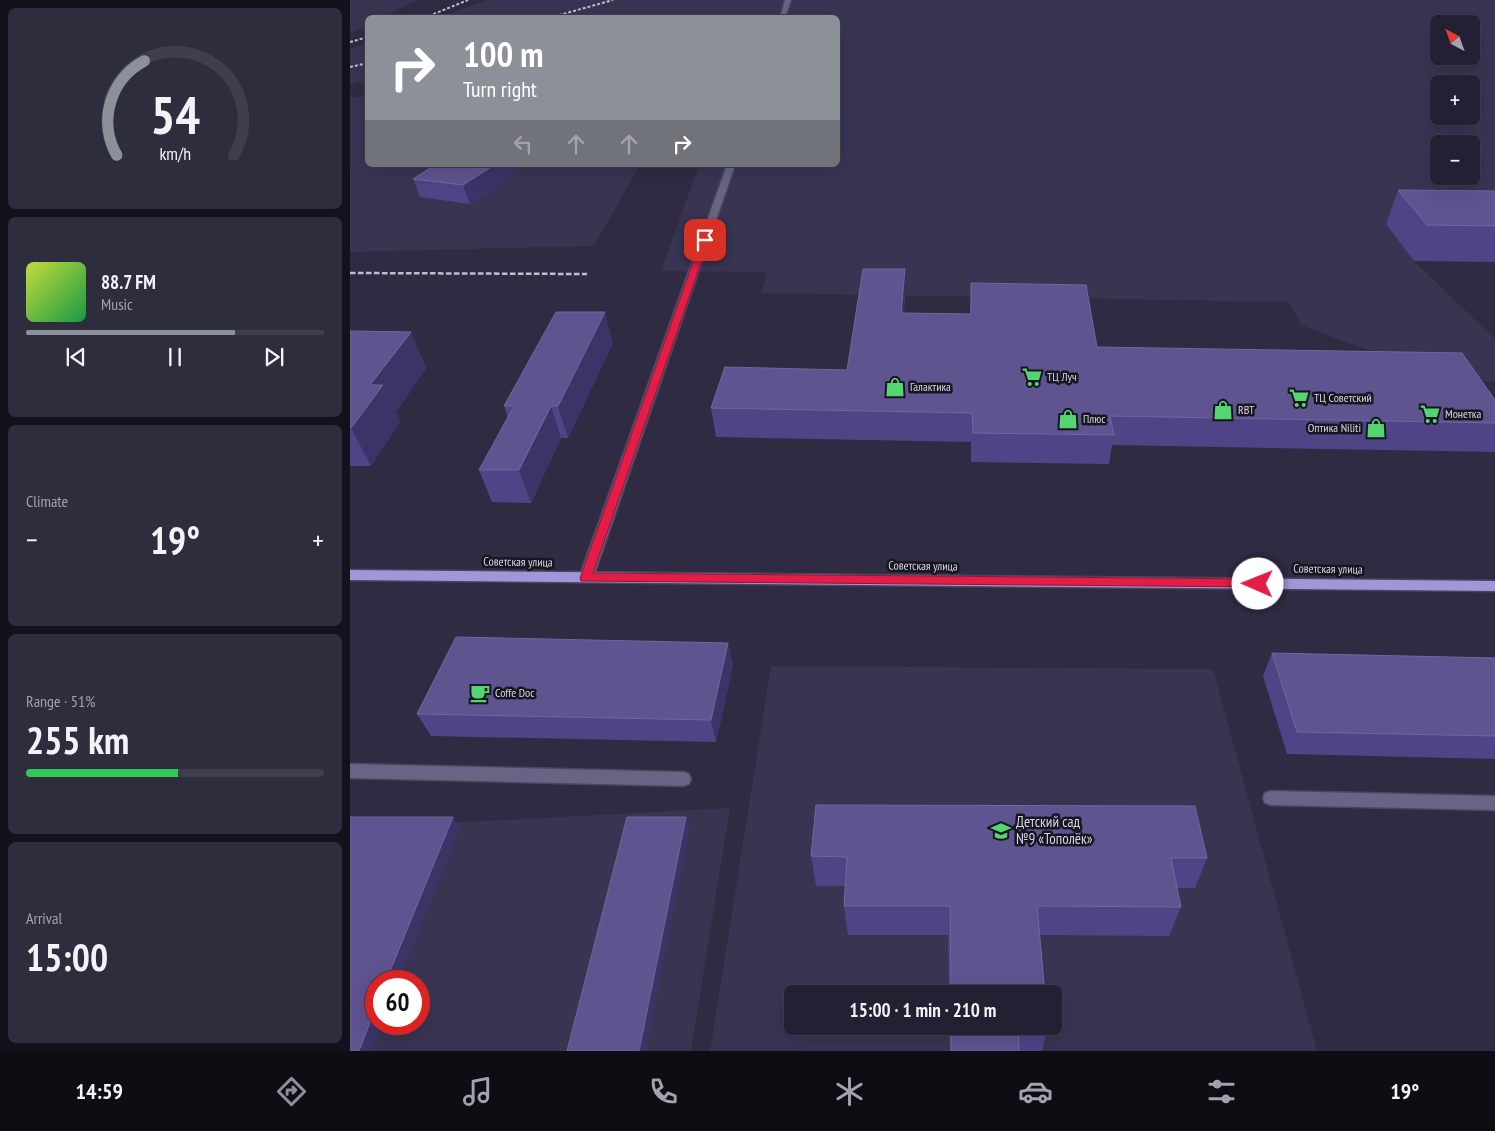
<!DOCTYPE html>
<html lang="en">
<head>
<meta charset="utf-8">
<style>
  :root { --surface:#222032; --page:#2e2d3e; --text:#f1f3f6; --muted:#a2a3ac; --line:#3f3e4d; --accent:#8c9099 }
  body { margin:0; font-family:"PT Sans Narrow",sans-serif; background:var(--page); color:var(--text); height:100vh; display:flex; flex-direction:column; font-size:19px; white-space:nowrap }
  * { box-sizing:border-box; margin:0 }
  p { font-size:16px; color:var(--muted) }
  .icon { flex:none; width:28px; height:28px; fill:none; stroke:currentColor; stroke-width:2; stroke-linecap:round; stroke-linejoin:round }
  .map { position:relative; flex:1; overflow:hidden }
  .drawer { display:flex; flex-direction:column; gap:8px; padding:8px; background:#13121c; width:350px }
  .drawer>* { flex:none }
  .top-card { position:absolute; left:15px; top:15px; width:475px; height:152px; border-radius:8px; box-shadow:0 5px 20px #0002,0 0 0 1px var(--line); background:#8c9099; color:#fff; overflow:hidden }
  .needle { width:32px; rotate:319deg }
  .fabs { position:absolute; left:1080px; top:15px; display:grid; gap:10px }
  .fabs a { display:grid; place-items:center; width:50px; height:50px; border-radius:8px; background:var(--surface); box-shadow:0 5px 20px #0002,0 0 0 1px var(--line); font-size:25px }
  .speed { position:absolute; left:15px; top:970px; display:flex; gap:10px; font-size:25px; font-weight:700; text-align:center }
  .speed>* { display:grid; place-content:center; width:65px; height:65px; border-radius:50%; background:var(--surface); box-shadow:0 5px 20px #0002,0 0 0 1px var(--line); line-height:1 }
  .speed .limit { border:8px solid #d22; background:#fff; color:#111 }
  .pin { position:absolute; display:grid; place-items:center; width:42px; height:42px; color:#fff; margin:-21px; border-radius:10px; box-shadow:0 2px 8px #0006 }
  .me { position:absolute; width:55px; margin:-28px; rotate:271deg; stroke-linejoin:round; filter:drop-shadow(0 0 4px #0008) }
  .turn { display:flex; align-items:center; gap:18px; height:105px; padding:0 15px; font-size:22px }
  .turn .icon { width:65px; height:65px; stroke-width:2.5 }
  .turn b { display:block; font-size:35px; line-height:42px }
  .lanes { display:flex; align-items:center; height:48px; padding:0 15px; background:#0003; justify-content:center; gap:25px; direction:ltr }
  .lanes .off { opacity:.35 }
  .big { font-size:38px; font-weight:600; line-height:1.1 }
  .drawer .card { flex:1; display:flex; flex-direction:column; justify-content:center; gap:8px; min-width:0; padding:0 18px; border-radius:8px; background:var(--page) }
  .drawer .dial { align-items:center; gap:0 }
  .dial svg { height:130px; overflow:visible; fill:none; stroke:var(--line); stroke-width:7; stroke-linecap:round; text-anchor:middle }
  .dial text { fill:var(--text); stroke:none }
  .song { display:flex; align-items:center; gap:15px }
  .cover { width:60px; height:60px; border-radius:8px; background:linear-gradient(135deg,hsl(70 70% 55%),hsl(140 70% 35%)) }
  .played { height:5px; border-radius:2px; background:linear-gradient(90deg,var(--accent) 70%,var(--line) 70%) }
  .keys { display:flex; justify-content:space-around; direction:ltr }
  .heat { display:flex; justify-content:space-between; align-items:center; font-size:28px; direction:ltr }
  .charge { height:8px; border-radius:4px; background:linear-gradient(90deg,#34c759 51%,var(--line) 0) }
  .trip { position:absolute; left:434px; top:985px; width:278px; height:50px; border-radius:8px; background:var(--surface); box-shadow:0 5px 20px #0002,0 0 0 1px var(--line); font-weight:600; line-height:50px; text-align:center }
  .dock { display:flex; height:80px; justify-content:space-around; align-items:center; background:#0e0d14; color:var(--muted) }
  .dock .icon { width:35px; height:35px }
  .dock .selected { color:var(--accent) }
  .dock b { font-size:22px; color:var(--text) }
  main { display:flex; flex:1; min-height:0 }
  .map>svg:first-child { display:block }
  .built { fill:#383452; fill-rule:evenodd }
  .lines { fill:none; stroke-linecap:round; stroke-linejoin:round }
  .lane-casing { stroke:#49465d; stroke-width:3 }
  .primary-casing { stroke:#49465d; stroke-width:3 }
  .lane { fill:#686485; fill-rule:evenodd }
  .primary { fill:#a097db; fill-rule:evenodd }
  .rail-far1 { stroke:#bfbece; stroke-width:2; stroke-dasharray:3 2; stroke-linecap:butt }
  .rail { stroke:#bfbece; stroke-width:2.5; stroke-dasharray:5.5 2.5; stroke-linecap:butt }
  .wall { fill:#504386 }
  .shaded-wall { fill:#3c3367 }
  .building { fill:#5f5390; stroke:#72679e }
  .route { fill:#e11d48; stroke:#92132f }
  .labels { text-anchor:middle; stroke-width:5; stroke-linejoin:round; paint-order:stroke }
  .poi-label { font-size:12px; fill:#d7d6e5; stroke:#171520; text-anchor:start }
  .street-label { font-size:12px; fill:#d7d6e5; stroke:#171520 }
  .near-poi-label { font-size:15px; fill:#d7d6e5; stroke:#171520; text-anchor:start }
</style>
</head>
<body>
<main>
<section class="drawer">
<div class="card dial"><svg viewBox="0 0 100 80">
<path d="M14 69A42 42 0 1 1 86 69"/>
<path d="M14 69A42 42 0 0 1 31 11" stroke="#8c9099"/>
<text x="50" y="56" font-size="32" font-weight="700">54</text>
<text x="50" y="72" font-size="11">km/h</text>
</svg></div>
<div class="card">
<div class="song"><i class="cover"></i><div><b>88.7 FM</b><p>Music</p></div></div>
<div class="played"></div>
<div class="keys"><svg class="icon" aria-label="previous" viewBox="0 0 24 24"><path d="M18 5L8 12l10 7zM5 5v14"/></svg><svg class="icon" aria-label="pause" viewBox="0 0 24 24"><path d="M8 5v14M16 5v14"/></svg><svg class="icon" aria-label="next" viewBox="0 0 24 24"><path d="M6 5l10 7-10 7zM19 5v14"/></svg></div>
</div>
<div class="card"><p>Climate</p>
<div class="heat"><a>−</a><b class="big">19°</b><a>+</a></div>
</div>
<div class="card"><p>Range · 51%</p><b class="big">255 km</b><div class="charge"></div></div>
<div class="card"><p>Arrival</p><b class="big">15:00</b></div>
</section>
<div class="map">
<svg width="1145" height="1051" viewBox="0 0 1145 1051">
  <rect width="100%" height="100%" fill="#2e2b43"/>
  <path class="built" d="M 0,0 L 68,0 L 33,17 L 18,18 L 17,26 L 0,34 Z
    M 137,0 L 1145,0 L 1145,225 L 1064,261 L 1145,339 L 1145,381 L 1099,381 L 951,325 L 939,302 L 411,293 L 417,272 L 311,271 L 349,165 L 488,165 L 488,18 L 88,18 ZM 1089,24 L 1121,24 L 1121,56 L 1089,56 ZM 1089,84 L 1121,84 L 1121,116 L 1089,116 ZM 1089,144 L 1121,144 L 1121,176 L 1089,176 Z
    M 17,43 L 17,82 L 0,84 L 0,49 Z
    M 17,96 L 18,165 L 290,165 L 244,246 L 0,252 L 0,97 Z
    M 421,666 L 863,669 L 967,1051 L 360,1051 ZM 442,994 L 702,994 L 702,1026 L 442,1026 Z
    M 380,808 L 341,1051 L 0,1051 L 0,828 ZM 26,981 L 69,981 L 69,1024 L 26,1024 Z"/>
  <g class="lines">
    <defs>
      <path id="lane" d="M 435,0 L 441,0 L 435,18 L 430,18 Z
        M 377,165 L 385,165 L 243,578 L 241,581 L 231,581 L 229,578 Z
        M 0,764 L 333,772 L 339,774 L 341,779 L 339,784 L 333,786 L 0,778 Z
        M 921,791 L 1145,796 L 1145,810 L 921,805 L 915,803 L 913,798 L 915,793 Z"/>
      <path id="primary" d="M 0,570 L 1145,581 L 1145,591 L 0,580 Z"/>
    </defs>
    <use href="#lane" class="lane-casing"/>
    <use href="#primary" class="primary-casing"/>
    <use href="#lane" class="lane"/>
    <use href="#primary" class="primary"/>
    <path class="rail-far1" d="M 74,18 L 118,0
      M 199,18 L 263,0
      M 0,42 L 18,37
      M 0,67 L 18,63"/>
    <path class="rail" d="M 0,273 L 237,274"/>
  </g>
  <path class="wall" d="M 176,166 L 120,204 L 70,197 L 63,179 Z
    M 1048,190 L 1145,191 L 1145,262 L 1064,261 L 1036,224 Z
    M 621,283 L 747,347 L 1145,400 L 1145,452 L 762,445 L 759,464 L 621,462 L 621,442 L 366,437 L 361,408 L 497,370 L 555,296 L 554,313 L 620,314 Z
    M 0,331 L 61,332 L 76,368 L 46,412 L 50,422 L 21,466 L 0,466 Z
    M 263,343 L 218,438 L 211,438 L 181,503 L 142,502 L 129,470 L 158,418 L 154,406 Z
    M 378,643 L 383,665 L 366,742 L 81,736 L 67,714 Z
    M 922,653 L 1145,658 L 1145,759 L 937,754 L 913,676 Z
    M 461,856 L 857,858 L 845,888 L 827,888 L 831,907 L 819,936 L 690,935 L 695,994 L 599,994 L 598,935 L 498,935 L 494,906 L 495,886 L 466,886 Z
    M 599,1026 L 698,1026 L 692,1051 L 600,1051 Z"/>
  <path class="shaded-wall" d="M 144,165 L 176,166 L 120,204 L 113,185 Z
    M 555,269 L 555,296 L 552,340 L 551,313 Z
    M 255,312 L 263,343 L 218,438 L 208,406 Z
    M 61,332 L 76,368 L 46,412 L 50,422 L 21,466 L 1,428 L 20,385 Z
    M 201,406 L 211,438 L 181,503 L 169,470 Z
    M 378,643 L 383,665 L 366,742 L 361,720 Z
    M 103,817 L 110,828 L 49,981 L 36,981 Z
    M 336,817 L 340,828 L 296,1051 L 289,1051 Z
    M 26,1007 L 26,1024 L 33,1024 L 22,1051 L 9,1051 Z"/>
  <path class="building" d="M 85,165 L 144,165 L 113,185 L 63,179 Z
    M 1048,190 L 1145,191 L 1145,226 L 1077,225 Z
    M 513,269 L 555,269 L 551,313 L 621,314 L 621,283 L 736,285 L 747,347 L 1112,353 L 1145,400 L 1145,423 L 760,416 L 764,435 L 623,433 L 622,413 L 361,408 L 375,367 L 497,370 Z
    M 206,312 L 255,312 L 208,406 L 201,406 L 169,470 L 129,470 L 164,406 L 154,406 Z
    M 0,331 L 61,332 L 20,385 L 33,385 L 1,428 L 0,428 Z
    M 106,637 L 378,643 L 361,720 L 67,714 Z
    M 922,653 L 1145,658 L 1145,736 L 947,732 Z
    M 466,805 L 845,806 L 857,858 L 821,858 L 831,907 L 687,906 L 695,994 L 601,994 L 600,906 L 494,906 L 497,857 L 461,856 Z
    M 0,817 L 103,817 L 36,981 L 26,981 L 26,1007 L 9,1051 L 0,1051 Z
    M 277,817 L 336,817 L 289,1051 L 217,1051 Z
    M 601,1026 L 698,1026 L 698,1027 L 668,1027 L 669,1051 L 601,1051 Z"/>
  <path class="route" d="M 355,238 L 359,240 L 243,573 L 908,579 L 914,584 L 912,587 L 231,581 L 230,578 L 351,240 Z"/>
  <defs>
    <symbol id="supermarket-bare" viewBox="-9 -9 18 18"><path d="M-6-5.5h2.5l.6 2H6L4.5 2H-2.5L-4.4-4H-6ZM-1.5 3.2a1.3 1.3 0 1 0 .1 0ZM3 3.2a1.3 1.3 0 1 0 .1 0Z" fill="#53d672" stroke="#171520" stroke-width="2.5" paint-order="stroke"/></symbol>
    <symbol id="shop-bare" viewBox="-9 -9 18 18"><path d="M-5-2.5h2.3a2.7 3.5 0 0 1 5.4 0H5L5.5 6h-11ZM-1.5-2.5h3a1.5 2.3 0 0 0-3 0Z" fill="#53d672" stroke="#171520" stroke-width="2.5" paint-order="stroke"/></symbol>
    <symbol id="cafe-bare" viewBox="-9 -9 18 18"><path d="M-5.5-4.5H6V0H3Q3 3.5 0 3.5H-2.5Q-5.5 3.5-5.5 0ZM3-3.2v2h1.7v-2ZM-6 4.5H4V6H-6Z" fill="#53d672" stroke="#171520" stroke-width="2.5" paint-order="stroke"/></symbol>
    <symbol id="school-bare" viewBox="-9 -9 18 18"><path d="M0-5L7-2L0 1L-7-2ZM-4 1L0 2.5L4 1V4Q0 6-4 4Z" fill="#53d672" stroke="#171520" stroke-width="2.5" paint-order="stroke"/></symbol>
  </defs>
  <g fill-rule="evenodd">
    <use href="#supermarket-bare" x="668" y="363" width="28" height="28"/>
    <use href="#shop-bare" x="531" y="373" width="28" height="28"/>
    <use href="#supermarket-bare" x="935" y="384" width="28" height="28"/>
    <use href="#shop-bare" x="859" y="396" width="28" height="28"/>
    <use href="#supermarket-bare" x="1066" y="400" width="28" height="28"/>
    <use href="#shop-bare" x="704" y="405" width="28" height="28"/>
    <use href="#shop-bare" x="1012" y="414" width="28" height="28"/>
    <use href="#cafe-bare" x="116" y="679" width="28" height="28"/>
    <use href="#school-bare" x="637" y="817" width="28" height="28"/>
  </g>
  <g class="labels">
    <g class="poi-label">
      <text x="697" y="381">ТЦ Луч</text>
      <text x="560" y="391">Галактика</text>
      <text x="964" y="402">ТЦ Советский</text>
      <text x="888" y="414">RBT</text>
      <text x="1095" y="418">Монетка</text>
      <text x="733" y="423">Плюс</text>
      <text x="1011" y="432" text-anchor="end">Оптика Niliti</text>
      <text x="145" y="697">Coffe Doc</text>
    </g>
    <g class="street-label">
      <text transform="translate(168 562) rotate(1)" y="4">Советская улица</text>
      <text transform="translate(573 566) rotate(1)" y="4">Советская улица</text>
      <text transform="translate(978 569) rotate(1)" y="4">Советская улица</text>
    </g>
    <g class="near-poi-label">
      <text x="666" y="827">Детский сад<tspan x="666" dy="17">№9 «Тополёк»</tspan></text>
    </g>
  </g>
</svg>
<div class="fabs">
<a><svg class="needle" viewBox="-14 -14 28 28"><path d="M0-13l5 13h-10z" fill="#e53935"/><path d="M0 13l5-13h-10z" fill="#a2a3ac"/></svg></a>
<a>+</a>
<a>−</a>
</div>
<div class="speed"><div class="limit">60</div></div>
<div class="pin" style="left:355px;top:240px;background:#d93025"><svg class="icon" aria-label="arrive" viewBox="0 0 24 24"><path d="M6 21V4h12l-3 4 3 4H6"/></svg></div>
<svg class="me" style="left:908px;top:584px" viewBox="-20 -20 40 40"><circle r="19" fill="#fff"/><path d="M0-13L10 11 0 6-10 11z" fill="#e11d48"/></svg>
<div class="trip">15:00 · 1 min · 210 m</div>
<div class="top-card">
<div class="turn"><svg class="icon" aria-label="right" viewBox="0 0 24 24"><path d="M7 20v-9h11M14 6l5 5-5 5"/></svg><div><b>100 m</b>Turn right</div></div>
<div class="lanes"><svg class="icon off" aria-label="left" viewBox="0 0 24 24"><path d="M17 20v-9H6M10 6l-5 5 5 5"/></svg><svg class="icon off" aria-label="ahead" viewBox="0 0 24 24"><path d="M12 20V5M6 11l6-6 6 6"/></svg><svg class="icon off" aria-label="ahead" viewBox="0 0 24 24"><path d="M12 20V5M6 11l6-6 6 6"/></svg><svg class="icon" aria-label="right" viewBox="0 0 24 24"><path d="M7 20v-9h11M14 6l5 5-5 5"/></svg></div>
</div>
</div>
</main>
<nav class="dock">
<b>14:59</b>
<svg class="icon selected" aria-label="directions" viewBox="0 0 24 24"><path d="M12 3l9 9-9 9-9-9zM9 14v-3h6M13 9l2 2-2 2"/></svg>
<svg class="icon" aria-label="music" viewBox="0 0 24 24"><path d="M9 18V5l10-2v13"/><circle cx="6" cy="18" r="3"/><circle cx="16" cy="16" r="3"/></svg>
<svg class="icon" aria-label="phone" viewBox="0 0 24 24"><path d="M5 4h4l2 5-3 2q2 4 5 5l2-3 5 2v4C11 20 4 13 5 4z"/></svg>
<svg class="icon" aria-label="climate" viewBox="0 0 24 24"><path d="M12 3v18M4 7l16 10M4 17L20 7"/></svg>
<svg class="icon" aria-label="car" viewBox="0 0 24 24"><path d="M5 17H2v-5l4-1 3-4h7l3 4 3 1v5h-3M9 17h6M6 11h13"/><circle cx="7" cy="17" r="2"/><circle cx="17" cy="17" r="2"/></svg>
<svg class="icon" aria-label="filters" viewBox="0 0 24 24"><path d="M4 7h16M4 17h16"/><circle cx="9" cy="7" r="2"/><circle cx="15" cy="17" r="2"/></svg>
<b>19°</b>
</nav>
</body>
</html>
